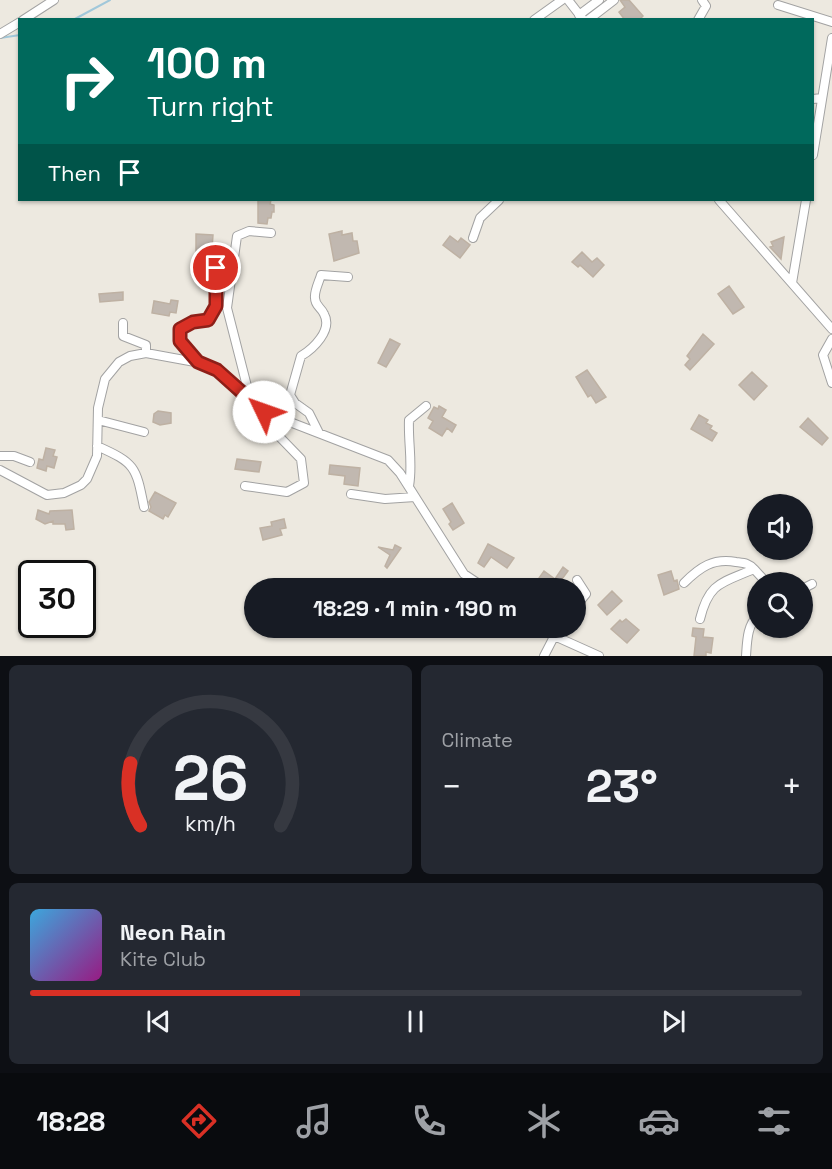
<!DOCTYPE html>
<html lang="en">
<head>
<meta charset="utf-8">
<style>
  :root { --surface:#171b24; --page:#242831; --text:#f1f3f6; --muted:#9ea1a6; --line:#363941; --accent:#d93025 }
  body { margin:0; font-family:"Space Grotesk",sans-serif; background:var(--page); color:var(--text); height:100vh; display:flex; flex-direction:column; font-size:22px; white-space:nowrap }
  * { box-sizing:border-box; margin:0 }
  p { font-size:20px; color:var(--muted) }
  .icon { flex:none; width:33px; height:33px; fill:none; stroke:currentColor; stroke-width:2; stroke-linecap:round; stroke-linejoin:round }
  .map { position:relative; height:656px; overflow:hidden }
  .sheet { display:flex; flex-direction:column; gap:9px; padding:9px; background:#0d0f14; flex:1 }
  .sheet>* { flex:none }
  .guide { position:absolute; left:18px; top:18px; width:796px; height:183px; border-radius:0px; box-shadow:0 2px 4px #0004; background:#00695c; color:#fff; overflow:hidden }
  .tools { position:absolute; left:747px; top:494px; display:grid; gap:12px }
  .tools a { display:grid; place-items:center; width:66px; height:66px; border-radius:50%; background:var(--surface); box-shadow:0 2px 4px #0004; font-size:30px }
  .speed { position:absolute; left:18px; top:560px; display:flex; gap:12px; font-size:30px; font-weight:700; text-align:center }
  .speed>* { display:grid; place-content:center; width:78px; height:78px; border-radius:50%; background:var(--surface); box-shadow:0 2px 4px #0004; line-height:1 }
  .speed .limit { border:3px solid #111; border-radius:9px; background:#fff; color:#111 }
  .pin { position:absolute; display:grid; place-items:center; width:51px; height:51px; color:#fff; margin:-26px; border:3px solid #fff; border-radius:50%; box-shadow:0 2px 6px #0007 }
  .me { position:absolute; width:66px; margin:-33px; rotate:312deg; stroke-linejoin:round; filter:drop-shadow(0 0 4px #0008) }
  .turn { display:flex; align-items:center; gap:21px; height:126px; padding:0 30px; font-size:27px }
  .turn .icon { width:78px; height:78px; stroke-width:2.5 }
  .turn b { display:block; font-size:42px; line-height:51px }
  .then { display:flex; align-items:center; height:57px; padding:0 30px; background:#0003; gap:12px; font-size:22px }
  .big { font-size:45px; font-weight:700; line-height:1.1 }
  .sheet .widget { flex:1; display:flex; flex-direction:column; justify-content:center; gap:9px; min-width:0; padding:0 21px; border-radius:9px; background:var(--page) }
  .sheet .dial { align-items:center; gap:0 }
  .dial svg { height:156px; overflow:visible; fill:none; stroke:var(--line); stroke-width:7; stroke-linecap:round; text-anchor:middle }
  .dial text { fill:var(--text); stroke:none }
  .song { display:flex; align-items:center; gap:18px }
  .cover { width:72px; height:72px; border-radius:9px; background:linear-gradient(135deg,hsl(200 70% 55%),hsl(310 70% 35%)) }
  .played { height:6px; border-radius:3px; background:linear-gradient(90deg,var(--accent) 35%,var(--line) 35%) }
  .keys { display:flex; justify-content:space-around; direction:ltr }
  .heat { display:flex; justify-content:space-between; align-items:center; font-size:33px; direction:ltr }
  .sheet .tiles { flex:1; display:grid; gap:9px; grid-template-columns:1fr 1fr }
  .widget:last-child { grid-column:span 2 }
  .trip { position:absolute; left:244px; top:578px; width:342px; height:60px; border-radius:30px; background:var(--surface); box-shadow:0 2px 4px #0004; font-weight:700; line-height:60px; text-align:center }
  .tabs { display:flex; height:96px; justify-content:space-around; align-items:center; background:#090b0e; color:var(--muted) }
  .tabs .icon { width:42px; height:42px }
  .tabs .on { color:var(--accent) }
  .tabs b { font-size:27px; color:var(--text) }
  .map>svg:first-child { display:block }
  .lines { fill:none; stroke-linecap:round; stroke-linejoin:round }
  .stream { stroke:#a1c8da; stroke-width:2 }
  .building { fill:#c1b8b0; stroke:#beb1a3; stroke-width:1.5 }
  .minor-casing { stroke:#a2a2a2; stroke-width:10 }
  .minor { stroke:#fff; stroke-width:8 }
  .route-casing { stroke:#8d1f18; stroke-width:15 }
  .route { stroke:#d93025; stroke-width:10 }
</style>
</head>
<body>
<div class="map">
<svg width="832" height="656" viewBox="0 0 832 656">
  <rect width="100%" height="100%" fill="#ede9e0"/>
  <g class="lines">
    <path class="stream" d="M 73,20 L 110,0
      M 0,38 L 20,35"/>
  </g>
  <path class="building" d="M 620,0 L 629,0 L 643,16 L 639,20 L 625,20 L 619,12 L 625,7 Z
    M 258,200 L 271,200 L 270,204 L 274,205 L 274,212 L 272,212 L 271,218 L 268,218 L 267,224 L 258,223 Z
    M 342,231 L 342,235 L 352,233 L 353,241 L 357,241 L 359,253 L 334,261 L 329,234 Z
    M 196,234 L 213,235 L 212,248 L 215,248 L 215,254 L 226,254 L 226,266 L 222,266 L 220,259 L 205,258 L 205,251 L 196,251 Z
    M 450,236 L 458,242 L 461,238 L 470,245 L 460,258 L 443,245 Z
    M 784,237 L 781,259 L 770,247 L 773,246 L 771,242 Z
    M 582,252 L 592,262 L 597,258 L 604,265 L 593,277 L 580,265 L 578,267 L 572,262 Z
    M 729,286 L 744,307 L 733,314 L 718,294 Z
    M 123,292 L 123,300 L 100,302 L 99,294 Z
    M 171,300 L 178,301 L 176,313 L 170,312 L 169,316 L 152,313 L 154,301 L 170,304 Z
    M 703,334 L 714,344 L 690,370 L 685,365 L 690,359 L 687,356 Z
    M 390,339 L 400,344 L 386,367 L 378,363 Z
    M 587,370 L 606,397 L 596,403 L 591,395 L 588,397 L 576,377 Z
    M 752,372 L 767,386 L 754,400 L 739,385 Z
    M 439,406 L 446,410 L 442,417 L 456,425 L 452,432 L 447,428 L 442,436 L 429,428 L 433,421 L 428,418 L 434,407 L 438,409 Z
    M 158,411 L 171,413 L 171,423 L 160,425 L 153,422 L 154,414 Z
    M 699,415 L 708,420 L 706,423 L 712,426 L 710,429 L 717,433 L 712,441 L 691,429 Z
    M 808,418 L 828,438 L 822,445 L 800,427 Z
    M 46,448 L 55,450 L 53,456 L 57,457 L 54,468 L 47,466 L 46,471 L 37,468 L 39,459 L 43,460 Z
    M 237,459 L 261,462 L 259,472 L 235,469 Z
    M 330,465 L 360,468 L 358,486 L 344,484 L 345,476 L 329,474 Z
    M 155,492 L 176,503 L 168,517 L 165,515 L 163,519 L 149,511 L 151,507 L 149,502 Z
    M 452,503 L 464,523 L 453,530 L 449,524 L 451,522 L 443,509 Z
    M 38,510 L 49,514 L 50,511 L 72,510 L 74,529 L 66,530 L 65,524 L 53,524 L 53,521 L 45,524 L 36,519 Z
    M 284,519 L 286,528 L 280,529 L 282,535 L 263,540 L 260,528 L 272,526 L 271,522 Z
    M 488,544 L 514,558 L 507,568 L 491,557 L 484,567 L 478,563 Z
    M 395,545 L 401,548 L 387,568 L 385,566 L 390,555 L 378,547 L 393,550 Z
    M 563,567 L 568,571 L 562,579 L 574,588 L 549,588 L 544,584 L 541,588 L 538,588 L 534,585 L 544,571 L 555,579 Z
    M 671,571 L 674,581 L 677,580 L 679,589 L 664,595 L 658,575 Z
    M 612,591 L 622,601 L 607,615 L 598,605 Z
    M 626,619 L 639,630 L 627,643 L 611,629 L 620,620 L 622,622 Z
    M 693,628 L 704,629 L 703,637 L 713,638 L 711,653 L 706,652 L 706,656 L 694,656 L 696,637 L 692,636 Z"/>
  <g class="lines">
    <defs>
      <path id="minor" d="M 568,0 L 582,18
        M 778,5 L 832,22
        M 579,15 L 599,0
        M 23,20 L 54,0
        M 534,20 L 562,0
        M 588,20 L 614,0
        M 698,20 L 706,6 L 702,0
        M 0,34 L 20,22
        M 813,99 L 822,98
        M 813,155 L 832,38
        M 719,200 L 832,329
        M 473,238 L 480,218 L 499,200
        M 792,283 L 806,200
        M 123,323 L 123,336 L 146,345 L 146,353
        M 832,339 L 823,355 L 832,383
        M 198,362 L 180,341 L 180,329 L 193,322 L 208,320 L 216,306 L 216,268
        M 250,398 L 227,308 L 237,236 L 249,231 L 271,233
        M 98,420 L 144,432
        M 319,433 L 309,413 L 295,403 L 290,395 L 301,356 C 313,349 333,330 324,314 C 321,307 315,306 315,298 C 314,291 319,282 321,275 L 348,277
        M 97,446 C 135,463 136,466 144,507
        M 0,456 L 14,456 L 30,462
        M 0,470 L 47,495 L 64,493 L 81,485 L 87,479 L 97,456 L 98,408 L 105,379 L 119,362 L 130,356 L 146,353 L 206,364 L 223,374 L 264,412 L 388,460 L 400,473 L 464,574 L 479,584 L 504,588
        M 245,486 L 287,492 L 304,483 L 301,459 L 270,427 L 271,415
        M 409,486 C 413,464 408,443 409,420 L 426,406
        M 351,494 L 385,499 L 415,497
        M 684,583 C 700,567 713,558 736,562 C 744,563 749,563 754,569
        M 802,589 L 812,584
        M 576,606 L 586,594 L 577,580
        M 700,619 C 709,582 722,583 754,569 L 766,582
        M 542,627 L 550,634 L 599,656
        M 544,656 L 559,627
        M 746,656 C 747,643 747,624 758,616"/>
    </defs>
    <use href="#minor" class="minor-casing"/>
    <use href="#minor" class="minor"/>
  </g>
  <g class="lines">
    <defs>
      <path id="route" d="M 216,268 L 216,306 L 208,320 L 193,322 L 180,329 L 180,341 L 198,362 L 217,370 L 264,412"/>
    </defs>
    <use href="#route" class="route-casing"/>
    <use href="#route" class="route"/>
  </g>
</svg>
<div class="tools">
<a><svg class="icon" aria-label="sound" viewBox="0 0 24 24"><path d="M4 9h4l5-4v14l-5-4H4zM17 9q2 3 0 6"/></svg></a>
<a><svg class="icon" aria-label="search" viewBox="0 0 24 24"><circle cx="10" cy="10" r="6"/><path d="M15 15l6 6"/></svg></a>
</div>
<div class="speed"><div class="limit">30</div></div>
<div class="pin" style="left:216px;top:268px;background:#d93025"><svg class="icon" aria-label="arrive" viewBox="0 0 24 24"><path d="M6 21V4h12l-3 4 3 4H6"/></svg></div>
<svg class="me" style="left:264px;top:412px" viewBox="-20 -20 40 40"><circle r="19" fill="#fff"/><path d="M0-13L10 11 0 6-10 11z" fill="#d93025"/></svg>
<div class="trip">18:29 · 1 min · 190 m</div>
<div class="guide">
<div class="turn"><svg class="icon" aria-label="right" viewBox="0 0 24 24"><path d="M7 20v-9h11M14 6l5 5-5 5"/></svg><div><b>100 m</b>Turn right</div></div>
<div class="then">Then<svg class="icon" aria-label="arrive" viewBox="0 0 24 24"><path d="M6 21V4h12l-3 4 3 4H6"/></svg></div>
</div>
</div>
<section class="sheet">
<div class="tiles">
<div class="widget dial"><svg viewBox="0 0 100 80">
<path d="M14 69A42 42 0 1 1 86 69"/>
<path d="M14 69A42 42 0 0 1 9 37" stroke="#d93025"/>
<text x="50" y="56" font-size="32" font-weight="700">26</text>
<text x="50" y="72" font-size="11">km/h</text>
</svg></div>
<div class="widget"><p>Climate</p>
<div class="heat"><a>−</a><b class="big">23°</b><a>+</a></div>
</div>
<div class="widget">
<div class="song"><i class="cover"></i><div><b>Neon Rain</b><p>Kite Club</p></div></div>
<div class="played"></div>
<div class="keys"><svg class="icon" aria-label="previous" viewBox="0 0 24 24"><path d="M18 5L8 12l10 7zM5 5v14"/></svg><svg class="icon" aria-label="pause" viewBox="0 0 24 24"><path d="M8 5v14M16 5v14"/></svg><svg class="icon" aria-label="next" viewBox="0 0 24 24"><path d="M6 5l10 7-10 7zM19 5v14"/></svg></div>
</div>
</div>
</section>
<nav class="tabs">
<b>18:28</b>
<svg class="icon on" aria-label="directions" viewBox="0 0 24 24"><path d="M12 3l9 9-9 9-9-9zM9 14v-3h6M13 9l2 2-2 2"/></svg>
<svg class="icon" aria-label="music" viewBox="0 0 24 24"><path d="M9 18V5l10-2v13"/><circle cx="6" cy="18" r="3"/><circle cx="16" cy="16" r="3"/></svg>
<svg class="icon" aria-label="phone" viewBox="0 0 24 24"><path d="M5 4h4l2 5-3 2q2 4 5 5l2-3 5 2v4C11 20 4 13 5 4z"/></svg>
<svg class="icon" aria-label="climate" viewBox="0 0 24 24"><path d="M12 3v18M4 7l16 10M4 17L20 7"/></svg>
<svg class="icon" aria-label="car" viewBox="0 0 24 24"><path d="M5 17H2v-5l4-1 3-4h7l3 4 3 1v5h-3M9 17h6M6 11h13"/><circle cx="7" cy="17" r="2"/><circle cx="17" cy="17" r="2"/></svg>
<svg class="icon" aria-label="filters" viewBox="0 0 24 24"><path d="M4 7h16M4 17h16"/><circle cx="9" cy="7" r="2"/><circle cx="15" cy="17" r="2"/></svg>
</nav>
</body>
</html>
